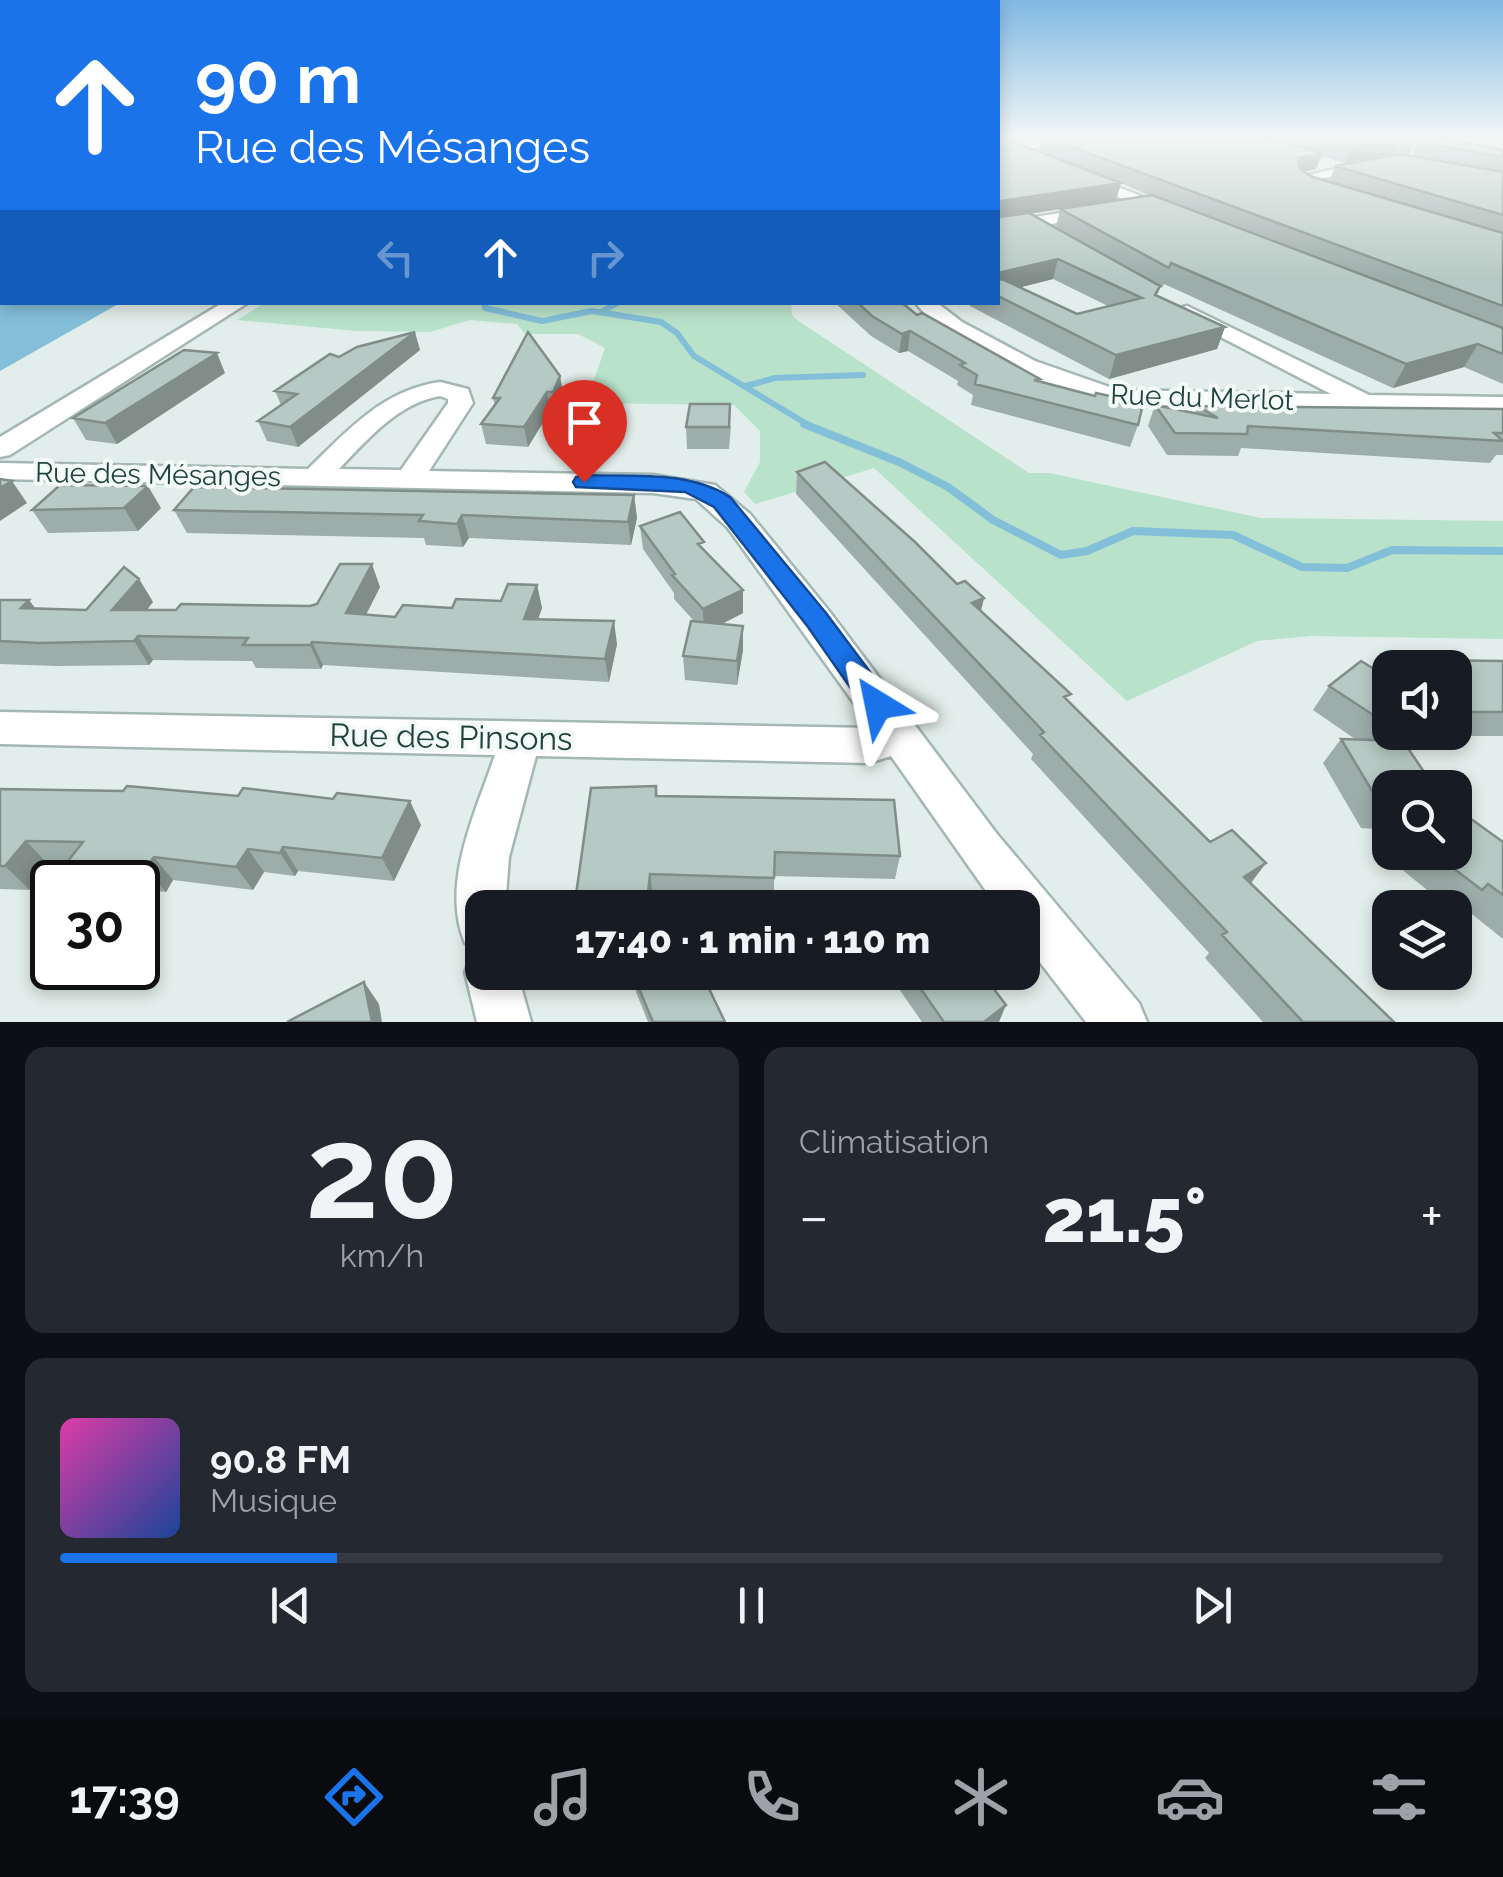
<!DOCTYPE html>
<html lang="fr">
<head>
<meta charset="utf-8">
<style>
  :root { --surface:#171b24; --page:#242831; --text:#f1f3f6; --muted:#9ea1a6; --line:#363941; --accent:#1a73e8 }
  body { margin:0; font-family:Raleway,sans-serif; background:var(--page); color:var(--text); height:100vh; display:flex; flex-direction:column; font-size:38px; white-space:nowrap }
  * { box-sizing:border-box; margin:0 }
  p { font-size:32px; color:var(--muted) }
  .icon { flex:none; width:55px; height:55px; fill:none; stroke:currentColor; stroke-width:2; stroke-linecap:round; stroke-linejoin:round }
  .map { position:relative; height:1022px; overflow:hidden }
  .side { display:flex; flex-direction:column; gap:25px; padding:25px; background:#0d0f14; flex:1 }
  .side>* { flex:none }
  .hud { position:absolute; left:0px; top:0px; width:1000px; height:305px; box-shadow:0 5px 15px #0003; background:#1a73e8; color:#fff; overflow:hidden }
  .tools { position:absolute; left:1372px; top:650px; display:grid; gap:20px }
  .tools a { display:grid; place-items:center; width:100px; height:100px; border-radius:20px; background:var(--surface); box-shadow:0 5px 15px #0003; font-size:50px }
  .speed { position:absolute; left:30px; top:860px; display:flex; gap:20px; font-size:50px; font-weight:700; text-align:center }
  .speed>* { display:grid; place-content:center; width:130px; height:130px; border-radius:50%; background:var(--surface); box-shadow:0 5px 15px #0003; line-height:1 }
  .speed .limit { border:5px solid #111; border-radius:15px; background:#fff; color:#111 }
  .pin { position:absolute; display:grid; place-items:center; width:85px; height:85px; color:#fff; margin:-102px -42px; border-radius:50% 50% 50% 0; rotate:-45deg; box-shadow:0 0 10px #0007 }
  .pin .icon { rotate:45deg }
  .me { position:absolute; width:110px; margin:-55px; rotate:325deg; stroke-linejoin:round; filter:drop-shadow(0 0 8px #0008) }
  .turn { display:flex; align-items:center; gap:35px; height:210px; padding:0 30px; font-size:45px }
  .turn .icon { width:130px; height:130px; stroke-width:2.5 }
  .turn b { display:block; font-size:70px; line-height:85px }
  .lanes { display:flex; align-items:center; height:95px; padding:0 30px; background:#0003; justify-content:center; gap:50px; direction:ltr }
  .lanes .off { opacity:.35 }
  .big { font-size:75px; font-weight:800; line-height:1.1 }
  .side .card { flex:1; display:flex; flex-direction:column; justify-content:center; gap:15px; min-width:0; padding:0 35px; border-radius:20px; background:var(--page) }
  .side .dial { align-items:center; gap:0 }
  .dial b { font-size:130px; line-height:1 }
  .song { display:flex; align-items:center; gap:30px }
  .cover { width:120px; height:120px; border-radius:15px; background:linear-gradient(135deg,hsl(320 70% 55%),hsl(220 70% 35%)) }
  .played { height:10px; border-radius:5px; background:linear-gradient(90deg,var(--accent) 20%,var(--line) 20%) }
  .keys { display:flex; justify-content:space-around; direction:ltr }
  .heat { display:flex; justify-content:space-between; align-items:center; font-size:55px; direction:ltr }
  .side .tiles { flex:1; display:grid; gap:25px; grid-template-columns:1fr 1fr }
  .card:last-child { grid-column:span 2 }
  .trip { position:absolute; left:465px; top:890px; width:575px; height:100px; border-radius:20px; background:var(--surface); box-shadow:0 5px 15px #0003; font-weight:800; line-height:100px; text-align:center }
  .dock { display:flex; height:160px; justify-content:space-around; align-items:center; background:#090b0e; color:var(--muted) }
  .dock .icon { width:70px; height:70px }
  .dock .current { color:var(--accent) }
  .dock b { font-size:45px; color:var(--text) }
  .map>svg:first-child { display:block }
  .green { fill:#b9e2ca }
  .water { fill:#84bfd9 }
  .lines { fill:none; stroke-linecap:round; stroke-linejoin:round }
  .stream-far2 { stroke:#84bfd9; stroke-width:5 }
  .stream-far1 { stroke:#84bfd9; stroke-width:6 }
  .stream { stroke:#84bfd9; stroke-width:8 }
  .minor-casing { stroke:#a4b7b4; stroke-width:5 }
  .tertiary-casing { stroke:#a4b7b4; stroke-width:5 }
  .minor { fill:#fff; fill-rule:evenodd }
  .tertiary { fill:#fff; fill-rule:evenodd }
  .wall { fill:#9dada9; fill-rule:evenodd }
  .shaded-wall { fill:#808d89 }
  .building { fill:#b7c9c4; stroke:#808d89; stroke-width:2.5 }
  .route { fill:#1a73e8; stroke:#114b97; stroke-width:2.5 }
  .labels { text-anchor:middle; stroke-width:8; stroke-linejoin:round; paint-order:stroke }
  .street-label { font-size:28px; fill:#20423e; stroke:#f4faf8 }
  .near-street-label { font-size:32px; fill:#20423e; stroke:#f4faf8 }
</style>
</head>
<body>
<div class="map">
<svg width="1503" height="1022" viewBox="0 0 1503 1022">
  <rect width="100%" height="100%" fill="#e2eeeb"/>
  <path class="green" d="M 266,302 L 791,303 L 792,315 L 797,320 L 1029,473 L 1049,473 L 1261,518 L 1503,521 L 1503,639 L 1311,636 L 1257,641 L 1127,701 L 874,468 L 755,504 L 744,492 L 760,462 L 760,431 L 734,405 L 586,403 L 605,348 L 578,334 L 525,334 L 517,324 L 470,320 L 430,332 L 356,331 L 237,320 Z"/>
  <path class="water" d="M 0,136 L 2,302 L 120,303 L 0,371 Z"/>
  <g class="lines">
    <path class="stream-far2" d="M 484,302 L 485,306
      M 612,306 L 620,302"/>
    <path class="stream-far1" d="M 484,303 L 485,308 L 542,321 L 592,311 L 661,322 L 677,333 L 694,356 L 810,426
      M 601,312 L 617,303
      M 746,386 L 775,378 L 863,375"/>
    <path class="stream" d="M 804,424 L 899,462 L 948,487 L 993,520 L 1061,555 L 1087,551 L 1133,531 L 1233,535 L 1302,567 L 1347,568 L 1392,550 L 1503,551"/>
    <defs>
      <path id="minor" d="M 1070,136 L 1103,136 L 998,154 L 998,146 Z
        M 1372,160 L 1377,161 L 1377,167 L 1310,181 L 1330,189 L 1330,195 C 1316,198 1301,190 1293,179 Z
        M 1084,174 L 1177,210 L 1179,213 L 1165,216 L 1079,181 L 1077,178 Z
        M 1098,207 L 1106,212 L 1104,215 L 998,233 L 998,223 Z
        M 915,302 L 936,302 L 962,322 L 1035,361 L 1118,390 L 1331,394 L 1180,316 L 1177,312 L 1180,308 L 1187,306 L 1369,395 L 1503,397 L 1503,413 L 1118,404 C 1060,391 951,351 915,302 Z
        M 440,382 L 468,389 L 473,403 L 429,471 L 653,475 L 715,485 L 750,514 L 829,611 L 997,834 L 1139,1003 L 1147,1022 L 1086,1022 L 1022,939 L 1022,908 L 998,908 L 891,756 L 869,763 L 536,756 L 509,857 L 505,908 L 482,908 L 482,972 L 517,972 L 531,1022 L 477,1022 L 465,972 L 473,954 L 481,950 L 465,943 C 440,884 476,812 495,755 L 0,744 L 0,712 L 872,728 L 728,528 L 696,499 L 653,493 L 0,479 L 0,463 L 308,469 C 348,430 383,390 440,382 ZM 440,396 L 448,399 L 448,403 L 401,470 L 339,469 C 367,440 398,403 440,396 Z"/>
      <path id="tertiary" d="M 224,302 L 249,302 L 10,455 L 0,457 L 0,437 Z"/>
    </defs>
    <use href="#minor" class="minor-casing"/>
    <use href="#tertiary" class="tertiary-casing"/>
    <use href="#minor" class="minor"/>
    <use href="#tertiary" class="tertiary"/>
  </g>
  <path class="wall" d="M 998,136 L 1411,136 L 1416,141 L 1409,155 L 1412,156 L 1418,142 L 1503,150 L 1503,384 L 1464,367 L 1393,388 L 1164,284 L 1162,288 L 1160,287 L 1157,296 L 1225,327 L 1217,349 L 1109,379 L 970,306 L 971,302 L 998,302 ZM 1042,138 L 1039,151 L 1009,140 ZM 1392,154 L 1395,155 L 1335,166 L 1329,182 L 1313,177 L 1304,172 L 1316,169 L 1321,156 L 1345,163 ZM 1121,183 L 1146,194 L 1151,195 L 1116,200 ZM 1060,209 L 1056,227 L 1116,262 L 1030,214 ZM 1053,279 L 1108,306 L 1077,314 L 1021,287 Z
    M 834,302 L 901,302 L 917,315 L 1040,379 L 1039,381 L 1125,404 L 1138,425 L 1130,447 L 971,405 L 973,395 L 957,385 L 958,381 L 908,351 L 899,353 L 871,336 Z
    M 420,350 L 298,447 L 267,441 L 258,421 L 281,405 L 275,391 L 339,357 Z
    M 225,373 L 117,444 L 86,440 L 73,418 Z
    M 560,376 L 563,394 L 556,411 L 550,411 L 528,447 L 486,444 L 481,424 L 495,406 L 493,398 Z
    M 584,403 L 624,425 L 619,445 L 581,445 L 578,424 Z
    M 1155,405 L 1195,413 L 1197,406 L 1503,409 L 1503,455 L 1496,455 L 1490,463 L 1241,448 L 1238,456 L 1167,455 L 1148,426 Z
    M 731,426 L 729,449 L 687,449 L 686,427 Z
    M 797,472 L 957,584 L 984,598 L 981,611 L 1068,701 L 1251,884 L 1394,1022 L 1263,1022 L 1205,958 L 1209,953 L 1031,759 L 1033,754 L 796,494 Z
    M 634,495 L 637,518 L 631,545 L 469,538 L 463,547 L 426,545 L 424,538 L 187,533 L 174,510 Z
    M 161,508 L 138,531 L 48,533 L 32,510 Z
    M 640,526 L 704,550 L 743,590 L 743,613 L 722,624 L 743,650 L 737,685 L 685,680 L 683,656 L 694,621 L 674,599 L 674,593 L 643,549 Z
    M 139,579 L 153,602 L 146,610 L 310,606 L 380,587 L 366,615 L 395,617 L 501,601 L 537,585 L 542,608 L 538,619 L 617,644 L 609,682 L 323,665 L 321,669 L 256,668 L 252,661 L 153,660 L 149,665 L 57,666 L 0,664 L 0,600 L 29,600 L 35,608 L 86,610 Z
    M 1424,660 L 1503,661 L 1503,736 L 1446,736 L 1444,732 L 1455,732 L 1455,668 L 1418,668 Z
    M 1390,679 L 1390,732 L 1408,732 L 1399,741 L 1390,788 L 1390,830 L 1361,828 L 1323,763 L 1341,739 L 1355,739 L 1313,710 L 1329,686 Z
    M 656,786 L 658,796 L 900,856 L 895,879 L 774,876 L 774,901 L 653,897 L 652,908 L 579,908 L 576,895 Z
    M 0,789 L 421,825 L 394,881 L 298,871 L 295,876 L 264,872 L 253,890 L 173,880 L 166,892 L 138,889 L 138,882 L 88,882 L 72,865 L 49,865 L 30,890 L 0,889 Z
    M 1503,842 L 1503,939 L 1463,907 L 1457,914 L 1455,912 L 1455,908 L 1449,908 L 1399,867 L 1412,852 L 1455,852 Z
    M 632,972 L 725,1022 L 648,1022 L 636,992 Z
    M 893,972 L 981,972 L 999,1022 L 922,1022 L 892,979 Z"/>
  <path class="shaded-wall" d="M 1011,136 L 1060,136 L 1042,136 L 1042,138 L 1010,140 Z
    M 1399,139 L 1392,154 L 1345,163 L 1352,147 Z
    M 1323,153 L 1316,169 L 1292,175 L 1298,158 Z
    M 1121,183 L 1116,200 L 998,219 L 1001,201 Z
    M 1058,259 L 1053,279 L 998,293 L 998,273 Z
    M 1225,327 L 1217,349 L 1109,379 L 1116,355 Z
    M 910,331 L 908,351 L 899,353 L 902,334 Z
    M 415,332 L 420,350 L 298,447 L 290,427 Z
    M 1478,344 L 1464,367 L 1393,388 L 1406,364 Z
    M 217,353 L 225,373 L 117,444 L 105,423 Z
    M 560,376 L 563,394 L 556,411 L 553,392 Z
    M 547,392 L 550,411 L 528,447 L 524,427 Z
    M 621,404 L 624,425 L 619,445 L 616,424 Z
    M 12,481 L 27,503 L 0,521 L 0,488 Z
    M 148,486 L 161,508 L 138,531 L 124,508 Z
    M 634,495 L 637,518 L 631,545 L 628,522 Z
    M 462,515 L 469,538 L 463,547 L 457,524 Z
    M 372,564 L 380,587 L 355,636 L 346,613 Z
    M 139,579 L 153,602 L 128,634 L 112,610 Z
    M 537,585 L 542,608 L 530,642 L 524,619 Z
    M 743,590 L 743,613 L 704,633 L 703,609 Z
    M 984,598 L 978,622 L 972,603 Z
    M 29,600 L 46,624 L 21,608 Z
    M 614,621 L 617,644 L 609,682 L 605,659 Z
    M 743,626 L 743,650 L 737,685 L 737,661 Z
    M 138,636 L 153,660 L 149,665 L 134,641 Z
    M 312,642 L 323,665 L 321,669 L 310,645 Z
    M 1399,732 L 1408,732 L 1380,757 Z
    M 410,801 L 421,825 L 394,881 L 382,858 Z
    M 26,841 L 49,865 L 30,890 L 5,866 Z
    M 283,847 L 298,871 L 295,876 L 280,853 Z
    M 248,849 L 264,872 L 253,890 L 236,867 Z
    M 154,857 L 173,880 L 166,892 L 146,868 Z
    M 1266,863 L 1248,887 L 1244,877 Z
    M 650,874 L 653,897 L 652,908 L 650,908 L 648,893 Z
    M 364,982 L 379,1004 L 382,1022 L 372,1022 Z
    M 1006,1005 L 999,1022 L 984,1022 Z"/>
  <path class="building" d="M 998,136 L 1121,183 L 1001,201 L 999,217 L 1029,213 L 1160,286 L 1155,295 L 1225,327 L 1116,355 L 998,296 L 998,280 L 1002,279 L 1077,314 L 1142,298 L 1058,259 L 998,273 Z
    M 1042,136 L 1262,136 L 1323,153 L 1298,158 L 1300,169 L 1313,177 L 1503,233 L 1503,306 Z
    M 1311,136 L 1411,136 L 1416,141 L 1399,139 L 1352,147 Z
    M 1431,136 L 1503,150 L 1503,157 L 1418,142 Z
    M 1400,154 L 1503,172 L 1503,215 L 1335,166 Z
    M 1152,195 L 1503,328 L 1503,354 L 1478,344 L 1406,364 L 1171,263 L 1169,268 L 1060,209 Z
    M 857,302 L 901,302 L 917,315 L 922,313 L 1040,379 L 1034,380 L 1095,396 L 1096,393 L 1124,399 L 1125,404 L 1142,408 L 1138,425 L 975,384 L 977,375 L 960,365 L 965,363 L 910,331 L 902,334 L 872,316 Z
    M 415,332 L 290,427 L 258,421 L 297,394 L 275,391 L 330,354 L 339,357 L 357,347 Z
    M 528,332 L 560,376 L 553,392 L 547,392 L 524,427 L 481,424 L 500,398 L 493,398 Z
    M 184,350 L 217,353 L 105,423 L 73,418 Z
    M 584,403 L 621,404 L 616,424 L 578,424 Z
    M 690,404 L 730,404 L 729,427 L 686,427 Z
    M 1155,405 L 1218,418 L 1197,406 L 1503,409 L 1503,433 L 1494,433 L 1503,441 L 1248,426 L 1247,434 L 1175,433 Z
    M 825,462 L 915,542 L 957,584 L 965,581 L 984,598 L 972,603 L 1071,694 L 1064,697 L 1210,842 L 1232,830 L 1266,863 L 1244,877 L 1394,1022 L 1303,1022 L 1222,935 L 1227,932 L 1040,735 L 1044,732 L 797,472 Z
    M 0,479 L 12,481 L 0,488 Z
    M 60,485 L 148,486 L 124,508 L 32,510 Z
    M 194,487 L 634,495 L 628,522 L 462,515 L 457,524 L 419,521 L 423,515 L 174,510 Z
    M 680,512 L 704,542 L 698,544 L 743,590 L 703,609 L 672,575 L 675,574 L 640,526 Z
    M 340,564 L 372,564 L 346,613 L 395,617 L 403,605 L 452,608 L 456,599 L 501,601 L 508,584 L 537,585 L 524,619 L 614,621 L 605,659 L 312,642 L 310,645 L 243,645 L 248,638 L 138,636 L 134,641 L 39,643 L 0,641 L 0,600 L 29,600 L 21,608 L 86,610 L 124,567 L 139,579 L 112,610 L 176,610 L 181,604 L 310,606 L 317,604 Z
    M 691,621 L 743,626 L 737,661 L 683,656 Z
    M 1424,660 L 1503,661 L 1503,712 L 1467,712 L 1455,698 L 1455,668 L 1430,668 Z
    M 1361,661 L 1390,679 L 1390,726 L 1329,686 Z
    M 1341,739 L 1403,741 L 1435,788 L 1390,788 L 1390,805 L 1380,804 Z
    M 127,786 L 238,796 L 243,788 L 333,799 L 337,793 L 410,801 L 382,858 L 283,847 L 280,853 L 248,849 L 236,867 L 154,857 L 146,868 L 68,861 L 83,842 L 26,841 L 5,866 L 0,866 L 0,789 L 123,791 Z
    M 656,786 L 656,796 L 894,800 L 900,856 L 775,852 L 774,878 L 650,874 L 648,893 L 576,895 L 591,788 Z
    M 1460,811 L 1503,842 L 1503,895 L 1488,884 L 1482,890 L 1432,852 L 1455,852 L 1455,815 Z
    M 632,972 L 701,972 L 725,1022 L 653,1022 Z
    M 909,972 L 981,972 L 1006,1005 L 984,1022 L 944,1022 Z
    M 364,982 L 372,1022 L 287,1022 Z"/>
  <linearGradient id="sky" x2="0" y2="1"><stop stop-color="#80b8e2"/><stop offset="0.49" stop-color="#f2f7f6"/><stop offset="1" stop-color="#f2f7f6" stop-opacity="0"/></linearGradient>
  <rect width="1503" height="279" fill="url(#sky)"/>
  <path class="route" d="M 584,475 C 632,477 688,470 730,497 L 826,613 L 888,696 L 893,705 L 888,713 L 878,717 L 868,713 L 808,627 L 714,507 L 685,492 L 576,487 L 573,482 L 576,477 Z"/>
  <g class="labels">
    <g class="street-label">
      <text transform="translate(1202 397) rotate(2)" y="10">Rue du Merlot</text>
      <text transform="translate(158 474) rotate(1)" y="10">Rue des Mésanges</text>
    </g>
    <g class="near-street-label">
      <text transform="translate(451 737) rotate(1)" y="11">Rue des Pinsons</text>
    </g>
  </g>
</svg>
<div class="tools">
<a><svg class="icon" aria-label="sound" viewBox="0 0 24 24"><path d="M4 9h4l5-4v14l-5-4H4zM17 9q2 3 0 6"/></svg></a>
<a><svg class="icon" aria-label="search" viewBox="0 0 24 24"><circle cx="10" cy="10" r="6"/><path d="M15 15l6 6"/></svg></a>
<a><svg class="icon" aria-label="layers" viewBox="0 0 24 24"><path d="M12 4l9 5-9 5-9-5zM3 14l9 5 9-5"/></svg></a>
</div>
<div class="speed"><div class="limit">30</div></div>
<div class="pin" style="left:584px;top:482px;background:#d93025"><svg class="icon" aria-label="arrive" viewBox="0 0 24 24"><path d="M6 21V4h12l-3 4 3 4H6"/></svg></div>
<svg class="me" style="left:878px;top:705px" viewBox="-20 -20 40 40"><path d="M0-17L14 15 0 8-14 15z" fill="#1a73e8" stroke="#fff" stroke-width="4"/></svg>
<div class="trip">17:40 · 1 min · 110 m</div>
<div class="hud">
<div class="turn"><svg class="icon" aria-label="ahead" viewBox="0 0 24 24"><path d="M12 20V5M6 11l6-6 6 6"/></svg><div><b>90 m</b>Rue des Mésanges</div></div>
<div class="lanes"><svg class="icon off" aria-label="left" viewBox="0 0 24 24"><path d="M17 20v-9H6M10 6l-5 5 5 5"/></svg><svg class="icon" aria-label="ahead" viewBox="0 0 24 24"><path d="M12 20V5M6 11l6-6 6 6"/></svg><svg class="icon off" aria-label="right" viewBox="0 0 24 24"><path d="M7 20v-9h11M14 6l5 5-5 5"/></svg></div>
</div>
</div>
<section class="side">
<div class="tiles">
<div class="card dial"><b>20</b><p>km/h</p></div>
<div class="card"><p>Climatisation</p>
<div class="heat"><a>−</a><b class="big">21.5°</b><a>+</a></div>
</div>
<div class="card">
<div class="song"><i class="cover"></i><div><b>90.8 FM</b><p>Musique</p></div></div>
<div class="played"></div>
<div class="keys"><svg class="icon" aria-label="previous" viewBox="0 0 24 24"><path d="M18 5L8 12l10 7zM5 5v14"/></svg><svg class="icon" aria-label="pause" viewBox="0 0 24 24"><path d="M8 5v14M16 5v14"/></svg><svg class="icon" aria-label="next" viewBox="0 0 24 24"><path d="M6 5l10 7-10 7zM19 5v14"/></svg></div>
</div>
</div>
</section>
<nav class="dock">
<b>17:39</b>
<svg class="icon current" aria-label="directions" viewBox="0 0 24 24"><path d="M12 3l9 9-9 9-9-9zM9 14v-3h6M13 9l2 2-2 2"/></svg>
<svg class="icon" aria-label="music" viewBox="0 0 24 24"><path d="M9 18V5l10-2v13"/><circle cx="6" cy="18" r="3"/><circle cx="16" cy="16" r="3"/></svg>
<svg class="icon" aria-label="phone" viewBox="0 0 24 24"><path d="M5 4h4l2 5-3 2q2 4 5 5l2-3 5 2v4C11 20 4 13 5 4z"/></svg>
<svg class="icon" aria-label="climate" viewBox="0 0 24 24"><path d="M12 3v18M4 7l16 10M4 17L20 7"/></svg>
<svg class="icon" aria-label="car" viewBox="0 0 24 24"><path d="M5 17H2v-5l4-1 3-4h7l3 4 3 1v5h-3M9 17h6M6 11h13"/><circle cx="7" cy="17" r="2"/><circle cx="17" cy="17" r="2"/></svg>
<svg class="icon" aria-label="filters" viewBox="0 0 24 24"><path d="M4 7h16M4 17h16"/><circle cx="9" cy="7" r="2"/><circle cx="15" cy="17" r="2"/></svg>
</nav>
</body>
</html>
